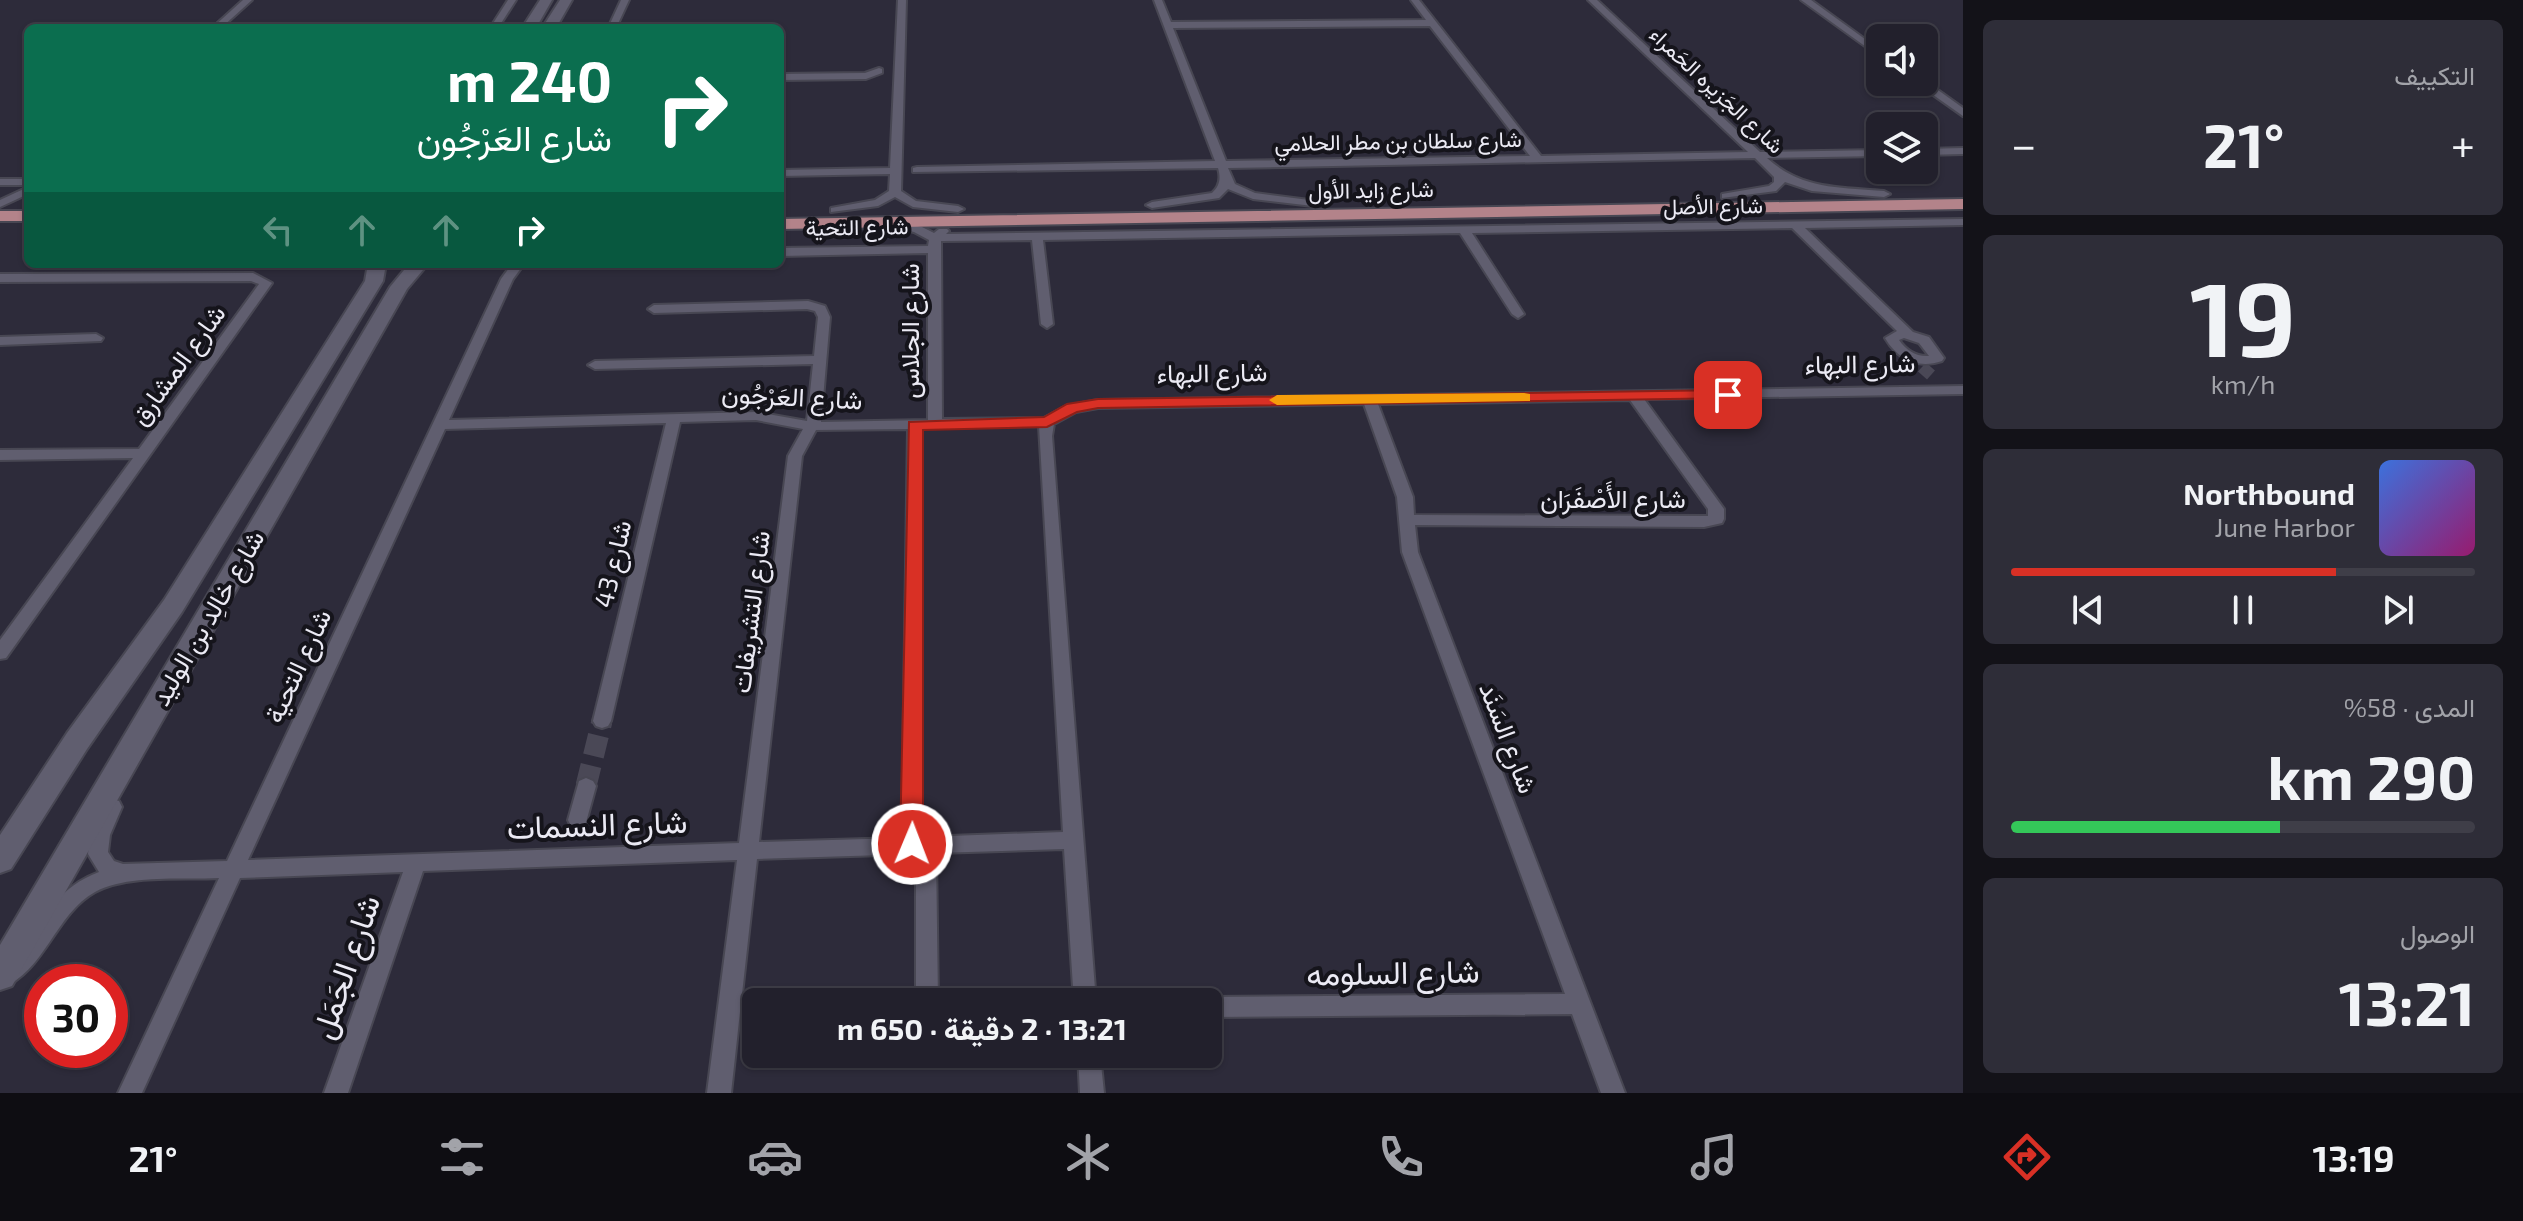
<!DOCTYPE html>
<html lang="ar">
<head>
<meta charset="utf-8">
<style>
  :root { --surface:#22202c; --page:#2e2d38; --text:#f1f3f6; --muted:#a2a3a9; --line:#3f3e48; --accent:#d93025 }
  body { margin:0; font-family:"Exo 2",Vazirmatn,sans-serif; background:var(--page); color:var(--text); direction:rtl; height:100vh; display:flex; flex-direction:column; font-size:30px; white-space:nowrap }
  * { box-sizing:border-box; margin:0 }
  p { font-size:26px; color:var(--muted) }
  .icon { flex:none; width:44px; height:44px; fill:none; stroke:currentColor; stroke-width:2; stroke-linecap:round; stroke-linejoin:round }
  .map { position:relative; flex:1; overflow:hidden; direction:ltr }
  .panel { display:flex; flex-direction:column; gap:20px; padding:20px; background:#131218; width:560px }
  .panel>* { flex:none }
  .banner { position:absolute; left:24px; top:24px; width:760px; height:244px; border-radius:12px; box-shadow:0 2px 6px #0004,0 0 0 2px var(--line); direction:rtl; background:#0b6e4f; color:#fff; overflow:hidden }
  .fabs { position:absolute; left:1866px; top:24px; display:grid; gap:16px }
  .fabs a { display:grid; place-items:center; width:72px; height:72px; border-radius:12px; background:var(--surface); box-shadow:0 2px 6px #0004,0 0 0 2px var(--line); font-size:40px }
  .speed { position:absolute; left:24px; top:964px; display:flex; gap:16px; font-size:40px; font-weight:700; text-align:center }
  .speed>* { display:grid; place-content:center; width:104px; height:104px; border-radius:50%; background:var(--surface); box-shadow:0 2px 6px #0004,0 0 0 2px var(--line); line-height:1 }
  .speed .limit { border:12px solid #d22; background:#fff; color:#111 }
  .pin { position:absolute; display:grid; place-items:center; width:68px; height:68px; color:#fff; margin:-34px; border-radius:16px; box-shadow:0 4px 12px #0006 }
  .me { position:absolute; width:88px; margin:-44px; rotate:1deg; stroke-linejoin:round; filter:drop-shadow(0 0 6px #0008) }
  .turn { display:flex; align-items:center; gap:28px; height:168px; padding:0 40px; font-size:36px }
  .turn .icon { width:104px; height:104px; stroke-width:2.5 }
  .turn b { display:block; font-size:56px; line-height:68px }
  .lanes { display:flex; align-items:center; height:76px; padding:0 40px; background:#0003; justify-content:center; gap:40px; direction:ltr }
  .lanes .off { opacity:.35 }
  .big { font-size:60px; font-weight:700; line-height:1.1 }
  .panel .widget { flex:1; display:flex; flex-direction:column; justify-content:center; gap:12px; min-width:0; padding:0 28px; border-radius:12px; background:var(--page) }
  .panel .dial { align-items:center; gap:0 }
  .dial b { font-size:104px; line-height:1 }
  .song { display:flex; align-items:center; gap:24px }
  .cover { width:96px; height:96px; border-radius:12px; background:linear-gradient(135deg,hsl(220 70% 55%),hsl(320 70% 35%)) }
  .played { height:8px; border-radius:4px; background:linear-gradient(90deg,var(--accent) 70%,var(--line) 70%) }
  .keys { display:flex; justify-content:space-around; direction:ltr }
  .heat { display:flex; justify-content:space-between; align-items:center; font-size:44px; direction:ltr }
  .charge { height:12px; border-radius:6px; background:linear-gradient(90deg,#34c759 58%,var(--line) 0) }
  .trip { position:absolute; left:742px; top:988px; width:480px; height:80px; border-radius:12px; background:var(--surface); box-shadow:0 2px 6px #0004,0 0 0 2px var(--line); font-weight:700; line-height:80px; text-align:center; direction:rtl }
  .tab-bar { display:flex; height:128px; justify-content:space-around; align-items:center; background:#0e0d12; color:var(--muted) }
  .tab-bar .icon { width:56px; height:56px }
  .tab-bar .selected { color:var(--accent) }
  .tab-bar b { font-size:36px; color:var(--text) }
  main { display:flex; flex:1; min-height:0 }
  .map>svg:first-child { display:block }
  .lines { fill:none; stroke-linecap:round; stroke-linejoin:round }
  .street-tunnel-far1 { stroke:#4a4856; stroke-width:12; stroke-dasharray:12 6; stroke-linecap:butt }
  .street-tunnel { stroke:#4a4856; stroke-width:21; stroke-dasharray:21 10; stroke-linecap:butt }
  .street-casing { stroke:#484753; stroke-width:4 }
  .secondary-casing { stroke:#484753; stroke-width:4 }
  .primary-casing { stroke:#484753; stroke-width:4 }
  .street { fill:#605e6f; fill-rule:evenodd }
  .secondary { fill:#605e6f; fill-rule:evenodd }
  .primary { fill:#b3838a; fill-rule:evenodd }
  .route { fill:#d93025; stroke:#8d1f18; stroke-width:2 }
  .slow { fill:#f59e0b }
  .labels { text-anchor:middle; stroke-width:8; stroke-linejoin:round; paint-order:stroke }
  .far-street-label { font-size:22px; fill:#ebeaf4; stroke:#15141b }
  .street-label { font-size:26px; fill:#ebeaf4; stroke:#15141b }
  .near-street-label { font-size:32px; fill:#ebeaf4; stroke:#15141b }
</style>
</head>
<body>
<main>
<section class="panel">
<div class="widget"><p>التكييف</p>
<div class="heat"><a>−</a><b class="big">21°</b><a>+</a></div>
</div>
<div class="widget dial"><b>19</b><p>km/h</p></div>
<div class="widget">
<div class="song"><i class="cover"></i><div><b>Northbound</b><p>June Harbor</p></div></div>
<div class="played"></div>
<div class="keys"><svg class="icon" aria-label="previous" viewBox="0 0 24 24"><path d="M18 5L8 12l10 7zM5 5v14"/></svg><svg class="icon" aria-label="pause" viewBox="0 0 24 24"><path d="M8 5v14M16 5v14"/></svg><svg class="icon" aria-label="next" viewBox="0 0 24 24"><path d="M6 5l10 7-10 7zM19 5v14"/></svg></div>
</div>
<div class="widget"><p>المدى · 58%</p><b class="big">290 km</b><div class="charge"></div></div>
<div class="widget"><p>الوصول</p><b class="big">13:21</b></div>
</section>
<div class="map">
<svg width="1963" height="1093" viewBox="0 0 1963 1093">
  <rect width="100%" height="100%" fill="#2d2b3a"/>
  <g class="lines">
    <path class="street-tunnel-far1" d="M 1922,367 L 1931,375"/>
    <path class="street-tunnel" d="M 586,786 L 602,721"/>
    <defs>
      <path id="street" d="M 243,0 L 252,0 L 221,28 L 212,28 Z
        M 508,0 L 516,0 L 498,28 L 490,28 Z
        M 621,0 L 629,0 L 616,28 L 608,28 Z
        M 898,0 L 906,0 L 901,191 L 916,201 L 958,206 L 964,209 L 958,212 L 913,207 L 895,197 L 878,206 L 831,212 L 831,208 L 875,200 L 889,191 L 890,174 L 780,176 L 780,170 L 890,168 Z
        M 1154,0 L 1162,0 L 1171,22 L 1426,20 L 1411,0 L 1419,0 L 1541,156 L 1748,152 L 1588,0 L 1597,0 L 1760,152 L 1880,150 L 1880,156 L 1767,158 C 1802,190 1840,187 1884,191 L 1890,194 L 1884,197 L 1812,191 L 1785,182 L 1776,191 L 1722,198 L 1722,194 L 1769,186 L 1774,182 L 1774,177 L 1755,158 L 1228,168 L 1235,184 L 1255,193 L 1317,201 L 1319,203 L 1313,206 L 1253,199 L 1228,189 L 1219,198 L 1152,208 L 1146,205 L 1152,202 L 1212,193 C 1220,186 1221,178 1218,168 L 913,172 L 913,168 L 917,167 L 1215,161 ZM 1430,26 L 1530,156 L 1226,161 L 1173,28 Z
        M 1801,0 L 1811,0 L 1880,50 L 1880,57 Z
        M 879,68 L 882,69 L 882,73 L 866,79 L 780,80 L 780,74 L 865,73 Z
        M 1924,80 L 1963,108 L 1963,116 L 1915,82 Z
        M 1963,148 L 1963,154 L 1924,155 L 1924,149 Z
        M 0,179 L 28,179 L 28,185 L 0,185 Z
        M 28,187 L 28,194 L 0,207 L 0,200 Z
        M 1963,219 L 1963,225 L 1805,228 L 1913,332 L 1929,337 L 1944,358 L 1942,361 C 1918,369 1898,360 1885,338 L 1897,331 L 1792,228 L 1472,233 L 1524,314 L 1518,318 L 1512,314 L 1460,233 L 1043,240 L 1053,324 L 1047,328 L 1041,324 L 1032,240 L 941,241 L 942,419 L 1044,418 L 1066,406 L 1098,400 L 1963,386 L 1963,394 L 1644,399 L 1724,509 L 1724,519 L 1722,523 L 1704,527 L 1415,525 L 1418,552 L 1625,1093 L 1601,1093 L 1572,1014 L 1208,1017 L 1208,1002 L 1199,1002 L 1208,997 L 1565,994 L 1402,552 L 1397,497 L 1364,404 L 1098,408 L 1076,412 L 1054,424 L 1052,436 L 1096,1002 L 1074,1002 L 1064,849 L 936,853 L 938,1002 L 916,1002 L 916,854 L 757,859 L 731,1093 L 707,1093 L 737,860 L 423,871 L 348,1093 L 324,1093 L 403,872 L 240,878 L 142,1093 L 118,1093 L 219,878 C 182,880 128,874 95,892 C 55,914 45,972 0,989 L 0,965 C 8,959 17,952 23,944 C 49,913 59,887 99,872 L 88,854 L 90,835 L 105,801 L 112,799 L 119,801 L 122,807 L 110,835 L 108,852 L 114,861 L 123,864 L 227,861 L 501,279 L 512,264 L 524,264 L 513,279 L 449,420 L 756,412 L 807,421 L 813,364 L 595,369 L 588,365 L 595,361 L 814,356 L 818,317 L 815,311 L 807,309 L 654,313 L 648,309 L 654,305 L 808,301 L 825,306 L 830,317 L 821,422 L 928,420 L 928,253 L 780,256 L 780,248 L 928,246 L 929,240 L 914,232 L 886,225 L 884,223 L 890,220 L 922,227 L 934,233 L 939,229 L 947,229 L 949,231 L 946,234 ZM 1904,338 L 1919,343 L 1929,356 C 1916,357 1906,350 1899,340 ZM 1630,400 L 1708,509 L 1708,516 L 1414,515 L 1413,497 L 1378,404 ZM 756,420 L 803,429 L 788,456 L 739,843 L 248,860 L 445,429 L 666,423 L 593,721 L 596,726 L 602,728 L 608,726 L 611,721 L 680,422 ZM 1039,426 L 1063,832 L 922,837 L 922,428 ZM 908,429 L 902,838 L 759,842 L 802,456 L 816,430 Z
        M 253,273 L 272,283 L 6,658 L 0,659 L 0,640 L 133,458 L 0,460 L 0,450 L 139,449 L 259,284 L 251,281 L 0,282 L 0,274 Z
        M 96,334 L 103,338 L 101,341 L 0,345 L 0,337 Z
        M 586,778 L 593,781 L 596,786 L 585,826 L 578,828 L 571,826 L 568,820 L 579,781 Z
        M 1078,1054 L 1100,1054 L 1104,1093 L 1080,1093 Z"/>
      <path id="secondary" d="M 540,0 L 552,0 L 536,28 L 522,28 Z
        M 560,0 L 572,0 L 556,28 L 542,28 Z
        M 368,264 L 386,264 L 383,281 L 182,612 L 87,749 L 11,869 L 0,873 L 0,835 L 67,733 L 164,600 L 365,281 Z
        M 409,264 L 428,264 L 407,289 L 12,986 L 0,990 L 0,945 L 390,287 Z"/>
      <path id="primary" d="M 1963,199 L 1963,209 L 780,229 L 780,219 Z
        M 0,211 L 28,211 L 28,221 L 0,221 Z"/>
    </defs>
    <use href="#street" class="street-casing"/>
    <use href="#secondary" class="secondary-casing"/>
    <use href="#primary" class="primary-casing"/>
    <use href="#street" class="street"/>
    <use href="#secondary" class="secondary"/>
    <use href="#primary" class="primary"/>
  </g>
  <path class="route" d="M 1728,390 L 1736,395 L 1734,398 L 1098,408 L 1077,412 L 1047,427 L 923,430 L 923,844 L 920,851 L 912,854 L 904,851 L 900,844 L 909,422 L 1044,417 L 1067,404 L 1098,399 Z"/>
  <path class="slow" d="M 1524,393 L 1530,394 L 1530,401 L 1277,405 L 1269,400 L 1277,395 Z"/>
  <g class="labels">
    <g class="far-street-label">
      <text transform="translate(1717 90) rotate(43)" y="8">شارع الجَزيره الحَمراء</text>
      <text transform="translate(1398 141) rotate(-1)" y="8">شارع سلطان بن مطر الحلامي</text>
      <text transform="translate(1371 190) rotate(-1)" y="8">شارع زايد الأول</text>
      <text transform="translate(1713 206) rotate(-1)" y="8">شارع الأصل</text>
      <text transform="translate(857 227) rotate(-1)" y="8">شارع التحية</text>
    </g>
    <g class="street-label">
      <text transform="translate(910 331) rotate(-90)" y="9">شارع الجلاس</text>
      <text transform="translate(1860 364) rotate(-1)" y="9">شارع البهاء</text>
      <text transform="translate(178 365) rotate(-54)" y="9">شارع المشارق</text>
      <text transform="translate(1212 373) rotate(-1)" y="9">شارع البهاء</text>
      <text transform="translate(792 397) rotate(3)" y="9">شارع العَرْجُون</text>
      <text x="1613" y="508">شارع الأَصْفَرَان</text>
      <text transform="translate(613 564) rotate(-77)" y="9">شارع 43</text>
      <text transform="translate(751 612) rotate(-83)" y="9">شارع التشريفات</text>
      <text transform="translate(208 618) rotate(-60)" y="9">شارع خالِد بن الوليد</text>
      <text transform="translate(298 666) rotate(-65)" y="9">شارع التحية</text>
      <text transform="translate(1508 738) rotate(69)" y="9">شارع السَنَد</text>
    </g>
    <g class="near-street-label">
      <text transform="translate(597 825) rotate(-2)" y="11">شارع النسمات</text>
      <text transform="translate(346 967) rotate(-71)" y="11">شارع الجَمَل</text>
      <text transform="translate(1393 973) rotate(-1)" y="11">شارع السلومه</text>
    </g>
  </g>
</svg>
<div class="fabs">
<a><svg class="icon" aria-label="sound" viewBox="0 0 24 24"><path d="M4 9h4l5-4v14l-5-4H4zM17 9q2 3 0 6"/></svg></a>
<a><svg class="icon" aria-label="layers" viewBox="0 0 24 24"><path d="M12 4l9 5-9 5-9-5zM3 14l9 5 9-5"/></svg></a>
</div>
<div class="speed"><div class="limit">30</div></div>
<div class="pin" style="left:1728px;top:395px;background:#d93025"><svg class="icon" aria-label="arrive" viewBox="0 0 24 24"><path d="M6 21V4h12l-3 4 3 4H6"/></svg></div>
<svg class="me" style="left:912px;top:844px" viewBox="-20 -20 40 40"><circle r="17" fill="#d93025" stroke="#fff" stroke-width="3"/><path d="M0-11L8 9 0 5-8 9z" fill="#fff"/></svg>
<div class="trip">13:21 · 2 دقيقة · 650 m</div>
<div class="banner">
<div class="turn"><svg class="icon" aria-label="right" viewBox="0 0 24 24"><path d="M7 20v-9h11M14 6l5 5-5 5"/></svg><div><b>240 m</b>شارع العَرْجُون</div></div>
<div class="lanes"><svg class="icon off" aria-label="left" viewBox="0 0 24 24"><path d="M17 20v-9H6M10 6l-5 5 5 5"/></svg><svg class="icon off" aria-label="ahead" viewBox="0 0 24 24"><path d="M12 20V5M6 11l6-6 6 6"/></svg><svg class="icon off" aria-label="ahead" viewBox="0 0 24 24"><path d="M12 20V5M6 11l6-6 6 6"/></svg><svg class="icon" aria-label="right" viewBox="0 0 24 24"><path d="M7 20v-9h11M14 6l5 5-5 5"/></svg></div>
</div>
</div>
</main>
<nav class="tab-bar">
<b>13:19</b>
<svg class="icon selected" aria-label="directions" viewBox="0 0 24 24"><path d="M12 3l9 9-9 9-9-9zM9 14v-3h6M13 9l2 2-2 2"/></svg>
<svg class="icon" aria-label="music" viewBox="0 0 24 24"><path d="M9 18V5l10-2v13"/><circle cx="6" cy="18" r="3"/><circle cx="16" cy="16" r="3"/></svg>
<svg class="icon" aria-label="phone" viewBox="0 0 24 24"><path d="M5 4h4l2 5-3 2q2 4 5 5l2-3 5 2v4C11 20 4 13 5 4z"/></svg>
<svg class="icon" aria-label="climate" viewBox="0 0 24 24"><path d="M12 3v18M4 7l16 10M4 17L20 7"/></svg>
<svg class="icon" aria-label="car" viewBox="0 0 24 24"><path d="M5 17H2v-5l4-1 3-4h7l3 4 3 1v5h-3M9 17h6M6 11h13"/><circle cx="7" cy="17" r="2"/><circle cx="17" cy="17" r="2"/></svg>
<svg class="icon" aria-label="filters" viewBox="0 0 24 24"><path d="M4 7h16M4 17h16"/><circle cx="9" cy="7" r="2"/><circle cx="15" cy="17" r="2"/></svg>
<b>21°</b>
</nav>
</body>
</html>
